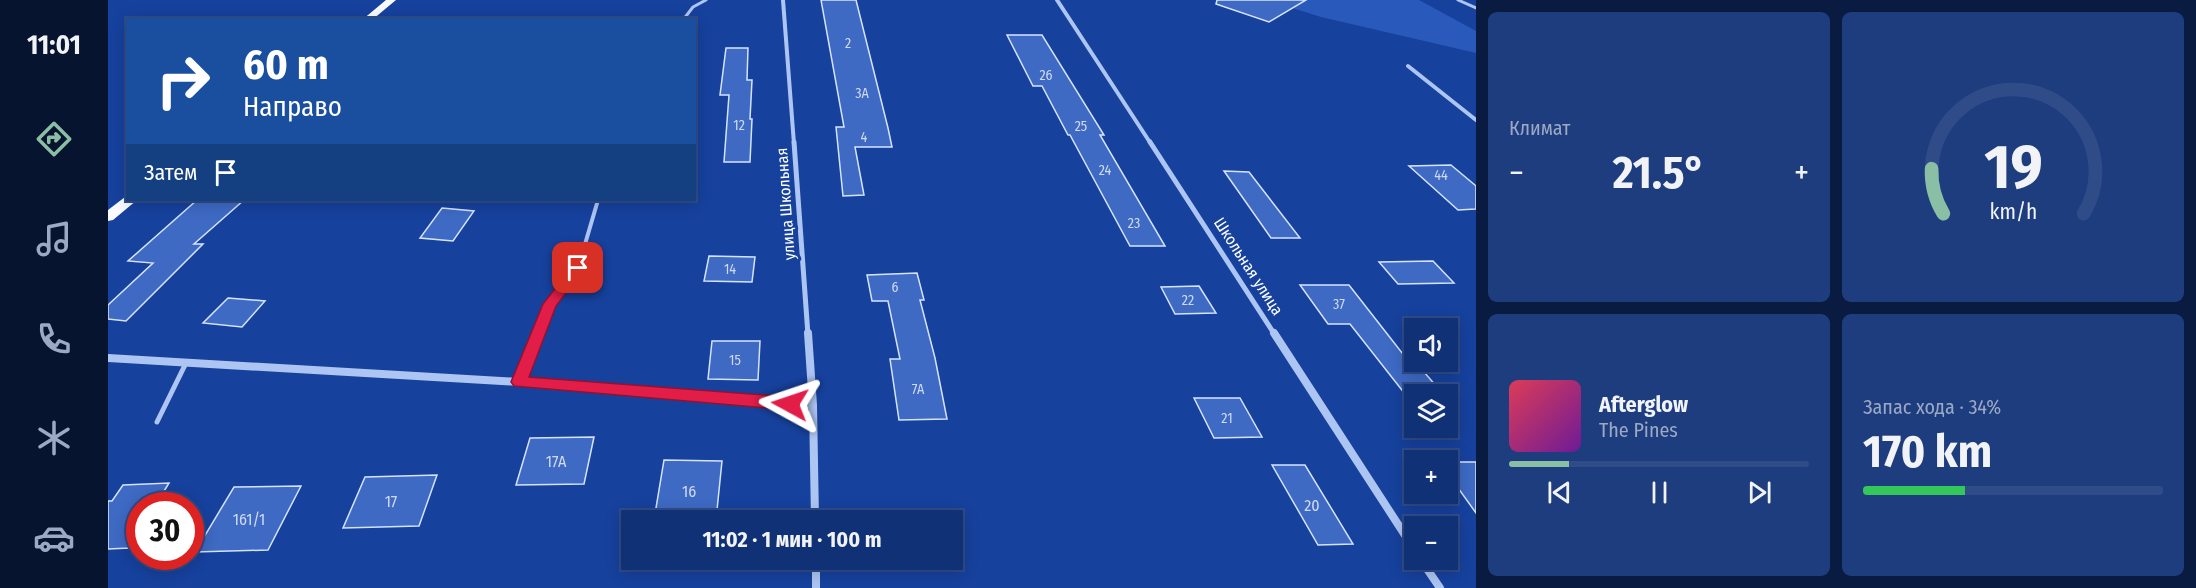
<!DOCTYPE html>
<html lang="ru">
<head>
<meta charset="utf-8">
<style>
  :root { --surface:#103176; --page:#1e3d7e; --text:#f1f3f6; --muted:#9ca9c5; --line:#304c88; --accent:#8abfa5 }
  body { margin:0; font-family:"Fira Sans Condensed",sans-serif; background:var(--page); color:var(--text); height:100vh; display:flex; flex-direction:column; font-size:22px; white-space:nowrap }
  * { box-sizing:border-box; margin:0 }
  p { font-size:20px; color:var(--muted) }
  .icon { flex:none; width:33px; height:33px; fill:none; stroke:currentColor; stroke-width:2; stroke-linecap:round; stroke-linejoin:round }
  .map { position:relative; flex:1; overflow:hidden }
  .panel { display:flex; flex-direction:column; gap:12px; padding:12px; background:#091b41; width:720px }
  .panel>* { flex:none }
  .hud { position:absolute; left:18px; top:18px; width:570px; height:183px; border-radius:0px; box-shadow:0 3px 15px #0003,0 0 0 2px var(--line); background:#1a4fa0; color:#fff; overflow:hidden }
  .fabs { position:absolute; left:1296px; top:318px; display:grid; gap:12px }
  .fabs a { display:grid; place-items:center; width:54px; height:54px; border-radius:0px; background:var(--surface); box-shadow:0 3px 15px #0003,0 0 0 2px var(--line); font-size:30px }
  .speed { position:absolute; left:18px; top:492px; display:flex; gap:12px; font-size:30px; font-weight:700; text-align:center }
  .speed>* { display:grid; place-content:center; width:78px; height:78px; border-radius:50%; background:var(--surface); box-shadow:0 3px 15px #0003,0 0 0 2px var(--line); line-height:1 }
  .speed .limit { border:9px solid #d22; background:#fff; color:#111 }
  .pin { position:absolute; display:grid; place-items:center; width:51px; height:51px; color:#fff; margin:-26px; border-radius:12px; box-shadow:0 3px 9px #0006 }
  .me { position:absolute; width:66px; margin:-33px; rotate:275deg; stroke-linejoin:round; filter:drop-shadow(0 0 4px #0008) }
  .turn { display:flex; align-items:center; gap:21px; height:126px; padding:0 18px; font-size:27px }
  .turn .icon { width:78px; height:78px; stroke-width:2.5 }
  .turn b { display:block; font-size:42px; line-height:51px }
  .then { display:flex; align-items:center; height:57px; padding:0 18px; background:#0003; gap:12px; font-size:22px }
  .big { font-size:45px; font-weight:700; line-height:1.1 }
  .panel .card { flex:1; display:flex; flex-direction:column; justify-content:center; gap:9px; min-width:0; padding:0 21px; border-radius:9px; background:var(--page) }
  .panel .dial { align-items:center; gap:0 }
  .dial svg { height:156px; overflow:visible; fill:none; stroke:var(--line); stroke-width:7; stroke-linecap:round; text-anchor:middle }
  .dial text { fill:var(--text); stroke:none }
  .song { display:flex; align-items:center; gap:18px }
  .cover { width:72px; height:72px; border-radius:9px; background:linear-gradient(135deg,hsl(350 70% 55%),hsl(280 70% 35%)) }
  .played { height:6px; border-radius:3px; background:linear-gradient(90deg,var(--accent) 20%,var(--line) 20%) }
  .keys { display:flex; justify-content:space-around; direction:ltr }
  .heat { display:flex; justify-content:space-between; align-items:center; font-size:33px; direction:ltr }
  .charge { height:9px; border-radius:4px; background:linear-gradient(90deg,#34c759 34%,var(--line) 0) }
  .panel .tiles { flex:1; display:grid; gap:12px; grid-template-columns:repeat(2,1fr) }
  .trip { position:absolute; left:513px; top:510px; width:342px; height:60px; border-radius:0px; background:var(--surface); box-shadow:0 3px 15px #0003,0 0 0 2px var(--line); font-weight:700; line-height:60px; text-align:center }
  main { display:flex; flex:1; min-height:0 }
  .menu { display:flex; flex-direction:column; width:108px; justify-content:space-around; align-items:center; background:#06142f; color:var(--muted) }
  .menu .icon { width:42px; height:42px }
  .menu .active { color:var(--accent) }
  .menu b { font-size:27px; color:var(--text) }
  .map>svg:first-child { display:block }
  .green { fill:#295abb }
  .building { fill:#3e6ac4; stroke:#d6e3fd; stroke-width:1.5 }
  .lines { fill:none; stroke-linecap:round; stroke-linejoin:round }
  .service-far2 { stroke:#adc5f3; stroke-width:3 }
  .service-far1 { stroke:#adc5f3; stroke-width:4 }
  .service { stroke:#adc5f3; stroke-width:5 }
  .minor-far2 { stroke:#adc5f3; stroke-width:4 }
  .minor-far1 { stroke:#adc5f3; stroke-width:5 }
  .minor { stroke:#adc5f3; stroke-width:8 }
  .primary { fill:#f9fbff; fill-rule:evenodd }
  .route { fill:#e11d48; stroke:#92132f; stroke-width:1.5 }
  .labels { text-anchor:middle; stroke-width:6; stroke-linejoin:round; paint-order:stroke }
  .number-label { font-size:14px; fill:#cfdaf0 }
  .street-label { font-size:16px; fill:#fff; stroke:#16419d }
  .near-number-label { font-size:16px; fill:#cfdaf0 }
</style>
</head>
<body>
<main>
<nav class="menu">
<b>11:01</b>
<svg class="icon active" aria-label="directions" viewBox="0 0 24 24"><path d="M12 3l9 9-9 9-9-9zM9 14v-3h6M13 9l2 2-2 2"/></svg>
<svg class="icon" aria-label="music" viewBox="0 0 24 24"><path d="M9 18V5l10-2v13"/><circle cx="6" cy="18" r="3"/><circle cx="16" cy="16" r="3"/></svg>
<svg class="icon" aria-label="phone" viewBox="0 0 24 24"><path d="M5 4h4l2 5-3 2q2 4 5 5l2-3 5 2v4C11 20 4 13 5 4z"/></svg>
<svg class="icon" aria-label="climate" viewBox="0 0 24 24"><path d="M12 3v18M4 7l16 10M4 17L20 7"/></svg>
<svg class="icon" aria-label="car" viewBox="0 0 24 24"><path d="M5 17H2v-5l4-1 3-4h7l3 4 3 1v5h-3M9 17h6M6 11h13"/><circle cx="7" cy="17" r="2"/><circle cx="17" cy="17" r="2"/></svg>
</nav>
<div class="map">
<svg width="1368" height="588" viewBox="0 0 1368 588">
  <rect width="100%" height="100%" fill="#16419d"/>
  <path class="green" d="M 1159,0 L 1311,0 L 1368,31 L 1368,53 L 1213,17 Z"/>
  <path class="building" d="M 713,0 L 748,0 L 780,128 L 784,147 L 747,147 L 756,195 L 735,196 L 728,127 L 736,127 Z
    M 1109,0 L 1198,0 L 1161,22 L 1108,4 Z
    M 899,35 L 934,35 L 996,135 L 992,135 L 1057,246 L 1022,246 L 962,135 L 960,135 L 934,86 L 925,86 Z
    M 618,48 L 640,48 L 639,80 L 644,80 L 642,119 L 644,119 L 642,162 L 616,162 L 621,95 L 612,95 Z
    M 1343,165 L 1368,186 L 1368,209 L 1350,210 L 1301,166 Z
    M 1116,171 L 1141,172 L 1192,238 L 1163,238 Z
    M 89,200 L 136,200 L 86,244 L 95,244 L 18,321 L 0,319 L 0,305 L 45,263 L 20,261 Z
    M 334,208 L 366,211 L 345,241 L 312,238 Z
    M 601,256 L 647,257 L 644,282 L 596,281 Z
    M 1325,261 L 1346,283 L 1290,284 L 1271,262 Z
    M 809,273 L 816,300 L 812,300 L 827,358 L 839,419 L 791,420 L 782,359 L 792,359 L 780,301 L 764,301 L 759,275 Z
    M 1192,285 L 1241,285 L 1298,358 L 1304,358 L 1335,394 L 1297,394 L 1242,324 L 1220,324 Z
    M 1091,286 L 1108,313 L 1067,314 L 1053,287 Z
    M 120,298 L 157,301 L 134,327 L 95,323 Z
    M 604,341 L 652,341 L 650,380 L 600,379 Z
    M 1086,398 L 1132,398 L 1154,437 L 1106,438 Z
    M 486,437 L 476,484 L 408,485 L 422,438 Z
    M 556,460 L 614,461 L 608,520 L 546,520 Z
    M 1340,462 L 1368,462 L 1368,513 L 1340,474 Z
    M 1164,465 L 1197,465 L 1245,544 L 1210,545 Z
    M 329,475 L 311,526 L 235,528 L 257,477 Z
    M 61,483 L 47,506 L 32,506 L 32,531 L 22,548 L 0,549 L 0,501 L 4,501 L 15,485 Z
    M 193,486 L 160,550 L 87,552 L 126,487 Z"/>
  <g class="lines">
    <path class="service-far2" d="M 1350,0 L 1368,8
      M 575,20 L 585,7 L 598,0"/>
    <path class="service-far1" d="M 430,335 L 442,304 L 470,268 L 490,200"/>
    <path class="service" d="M 411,382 L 430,333
      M 49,422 L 78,363"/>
    <path class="minor-far2" d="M 675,0 L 686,144
      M 949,0 L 1043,144
      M 1300,66 L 1368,120"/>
    <path class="minor-far1" d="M 686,142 L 700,335
      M 1042,142 L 1167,335"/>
    <path class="minor" d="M 700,333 L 705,405 L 707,520
      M 1166,333 L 1306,549
      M 0,358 L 411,382 L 705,405
      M 708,560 L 708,588
      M 1313,560 L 1332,588"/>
    <path class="primary" d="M 278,0 L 288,0 L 264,20 L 254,20 Z
      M 17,197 L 29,200 L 5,220 L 0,221 L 0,210 Z"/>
  </g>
  <path class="route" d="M 470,263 L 477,268 L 448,306 L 421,377 L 682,397 L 688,399 L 690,404 L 688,408 L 682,410 L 406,386 L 403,382 L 435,304 L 466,265 Z"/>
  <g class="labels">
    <g class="number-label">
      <text x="740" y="48">2</text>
      <text x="938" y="80">26</text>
      <text x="754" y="98">3А</text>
      <text x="631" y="130">12</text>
      <text x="973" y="131">25</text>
      <text x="756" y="142">4</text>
      <text x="997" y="175">24</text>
      <text x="1333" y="180">44</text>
      <text x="1026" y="228">23</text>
      <text x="622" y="274">14</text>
      <text x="787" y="292">6</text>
      <text x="1080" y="305">22</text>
      <text x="1231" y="309">37</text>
      <text x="627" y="365">15</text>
      <text x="810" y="394">7А</text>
      <text x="1119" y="423">21</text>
    </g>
    <g class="street-label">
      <text transform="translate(677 204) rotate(-94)" y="6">улица Школьная</text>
      <text transform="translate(1141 266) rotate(57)" y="6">Школьная улица</text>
    </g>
    <g class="near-number-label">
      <text x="448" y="467">17А</text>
      <text x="581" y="497">16</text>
      <text x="283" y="507">17</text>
      <text x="1204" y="511">20</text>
      <text x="141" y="525">161/1</text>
    </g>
  </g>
</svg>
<div class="fabs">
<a><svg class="icon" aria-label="sound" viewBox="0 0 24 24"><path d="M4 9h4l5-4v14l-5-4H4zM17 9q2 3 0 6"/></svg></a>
<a><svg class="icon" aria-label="layers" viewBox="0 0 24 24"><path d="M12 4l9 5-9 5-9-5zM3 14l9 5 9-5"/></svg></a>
<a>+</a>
<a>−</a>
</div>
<div class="speed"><div class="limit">30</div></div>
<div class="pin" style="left:470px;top:268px;background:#d93025"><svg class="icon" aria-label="arrive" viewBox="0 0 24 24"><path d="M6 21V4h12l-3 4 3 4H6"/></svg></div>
<svg class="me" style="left:682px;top:404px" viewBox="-20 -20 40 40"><path d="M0-17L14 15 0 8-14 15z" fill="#e11d48" stroke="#fff" stroke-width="4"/></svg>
<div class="trip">11:02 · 1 мин · 100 m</div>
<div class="hud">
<div class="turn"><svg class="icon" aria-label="right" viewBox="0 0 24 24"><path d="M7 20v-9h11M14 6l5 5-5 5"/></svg><div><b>60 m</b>Направо</div></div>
<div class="then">Затем<svg class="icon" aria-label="arrive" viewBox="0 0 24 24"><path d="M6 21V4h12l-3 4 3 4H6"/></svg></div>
</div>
</div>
<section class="panel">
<div class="tiles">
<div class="card"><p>Климат</p>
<div class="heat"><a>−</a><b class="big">21.5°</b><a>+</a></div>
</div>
<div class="card dial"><svg viewBox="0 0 100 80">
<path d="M14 69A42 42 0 1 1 86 69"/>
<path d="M14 69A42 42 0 0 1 8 46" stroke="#8abfa5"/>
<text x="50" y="56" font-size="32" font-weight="700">19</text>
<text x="50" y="72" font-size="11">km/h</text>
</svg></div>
<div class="card">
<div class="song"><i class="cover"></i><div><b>Afterglow</b><p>The Pines</p></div></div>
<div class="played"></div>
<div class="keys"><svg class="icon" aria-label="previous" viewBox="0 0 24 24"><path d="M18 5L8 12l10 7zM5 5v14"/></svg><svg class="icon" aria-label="pause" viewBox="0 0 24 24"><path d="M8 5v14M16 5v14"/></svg><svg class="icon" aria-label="next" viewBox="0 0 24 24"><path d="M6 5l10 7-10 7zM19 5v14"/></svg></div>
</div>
<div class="card"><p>Запас хода · 34%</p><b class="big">170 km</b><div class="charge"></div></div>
</div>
</section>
</main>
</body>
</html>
